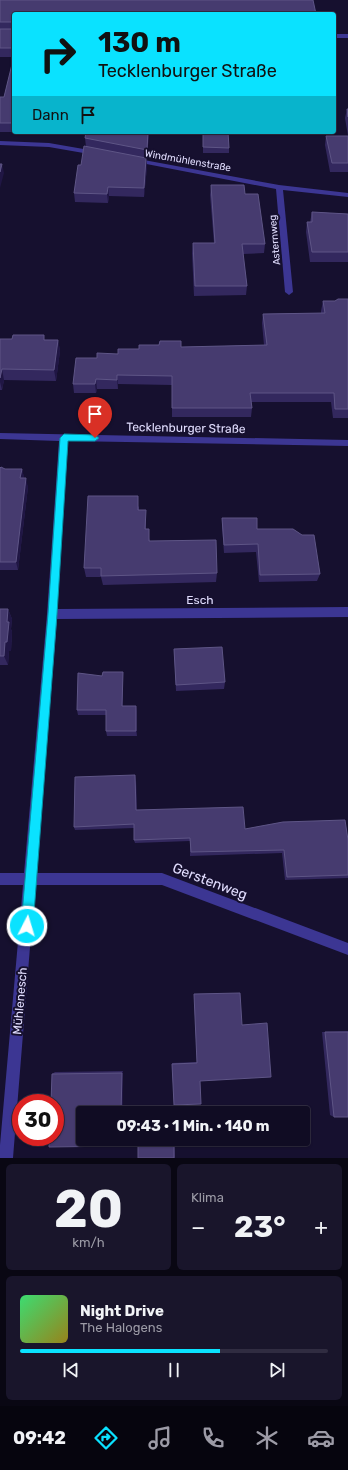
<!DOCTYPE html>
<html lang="de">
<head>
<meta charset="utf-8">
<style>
  :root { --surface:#100c23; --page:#19152b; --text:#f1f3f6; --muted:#9c9ba6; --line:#302c41; --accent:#0ae2ff }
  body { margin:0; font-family:Rubik,sans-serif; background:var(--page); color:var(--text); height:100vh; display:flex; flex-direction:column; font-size:15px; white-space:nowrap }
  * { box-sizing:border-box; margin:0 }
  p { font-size:13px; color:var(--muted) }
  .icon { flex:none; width:22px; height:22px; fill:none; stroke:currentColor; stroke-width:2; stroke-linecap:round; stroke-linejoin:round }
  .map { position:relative; height:1158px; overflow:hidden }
  .side { display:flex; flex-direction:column; gap:6px; padding:6px; background:#090713; flex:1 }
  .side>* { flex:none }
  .guide { position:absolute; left:12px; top:12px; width:324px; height:122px; border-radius:4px; box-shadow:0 1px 3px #0004,0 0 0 1px var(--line); background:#0ae2ff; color:#111; overflow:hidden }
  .speed { position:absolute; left:12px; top:1094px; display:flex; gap:8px; font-size:20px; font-weight:700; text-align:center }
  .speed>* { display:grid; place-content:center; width:52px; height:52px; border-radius:50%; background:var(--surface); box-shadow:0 1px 3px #0004,0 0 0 1px var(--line); line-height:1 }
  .speed .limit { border:6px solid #d22; background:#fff; color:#111 }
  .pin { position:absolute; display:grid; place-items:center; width:34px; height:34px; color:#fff; margin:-41px -17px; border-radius:50% 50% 50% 0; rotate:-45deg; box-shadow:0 0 4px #0007 }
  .pin .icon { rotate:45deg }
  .me { position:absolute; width:44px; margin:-22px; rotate:5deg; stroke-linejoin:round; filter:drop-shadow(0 0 3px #0008) }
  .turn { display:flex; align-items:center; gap:14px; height:84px; padding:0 20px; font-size:18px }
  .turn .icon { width:52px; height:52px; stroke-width:2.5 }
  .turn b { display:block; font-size:28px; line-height:34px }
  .then { display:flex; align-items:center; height:38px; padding:0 20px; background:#0003; gap:8px; font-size:15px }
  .big { font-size:30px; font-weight:700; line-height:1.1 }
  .side .widget { flex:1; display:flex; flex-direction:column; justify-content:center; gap:6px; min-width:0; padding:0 14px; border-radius:6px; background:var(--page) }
  .side .dial { align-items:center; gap:0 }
  .dial b { font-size:52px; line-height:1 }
  .song { display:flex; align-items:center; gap:12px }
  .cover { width:48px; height:48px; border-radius:6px; background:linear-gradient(135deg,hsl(140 70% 55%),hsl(50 70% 35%)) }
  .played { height:4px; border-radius:2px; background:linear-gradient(90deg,var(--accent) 65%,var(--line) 65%) }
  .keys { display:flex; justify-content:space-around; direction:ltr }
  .heat { display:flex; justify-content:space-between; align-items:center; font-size:22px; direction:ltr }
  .side .tiles { flex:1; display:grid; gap:6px; grid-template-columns:1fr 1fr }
  .widget:last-child { grid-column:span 2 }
  .trip { position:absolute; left:76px; top:1106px; width:234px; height:40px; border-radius:4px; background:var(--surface); box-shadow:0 1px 3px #0004,0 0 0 1px var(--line); font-weight:700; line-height:40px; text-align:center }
  .tabs { display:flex; height:64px; justify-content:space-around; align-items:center; background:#06050e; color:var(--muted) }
  .tabs .icon { width:28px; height:28px }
  .tabs .selected { color:var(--accent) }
  .tabs b { font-size:18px; color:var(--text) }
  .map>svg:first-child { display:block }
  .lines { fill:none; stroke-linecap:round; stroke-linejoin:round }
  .minor { fill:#3c3693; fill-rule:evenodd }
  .wall { fill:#33285e }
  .shaded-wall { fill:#201644 }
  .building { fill:#463b6f; stroke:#5e5586 }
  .route { fill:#0ae2ff; stroke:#0693a6 }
  .labels { text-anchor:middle; stroke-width:4; stroke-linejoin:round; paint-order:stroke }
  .far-street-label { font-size:10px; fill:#e2deff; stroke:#16102f }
  .street-label { font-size:12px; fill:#e2deff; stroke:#16102f }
  .near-street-label { font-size:14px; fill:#e2deff; stroke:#16102f }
</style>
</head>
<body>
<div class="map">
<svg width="348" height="1158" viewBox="0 0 348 1158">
  <rect width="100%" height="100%" fill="#16102f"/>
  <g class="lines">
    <path class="minor" d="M 334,34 L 348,34 L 348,38 L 334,38 Z
      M 0,141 L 49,143 L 95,151 L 98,153 L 95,155 L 49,147 L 0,145 Z
      M 133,158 L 279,185 L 348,193 L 348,197 L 283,190 L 293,292 L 289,295 L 285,292 L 276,189 L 131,161 L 130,160 Z
      M 0,433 L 348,440 L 348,446 L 68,441 L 57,609 L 348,607 L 348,617 L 57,619 L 36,873 L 162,873 L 348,943 L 348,955 L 162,885 L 35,885 L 13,1158 L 0,1158 L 0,1145 L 23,885 L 0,885 L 0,873 L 24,873 L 47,614 L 59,441 L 0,439 Z"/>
  </g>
  <path class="wall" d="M 0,0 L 14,14 L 14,132 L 27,132 L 0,132 L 0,97 L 4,97 L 14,57 L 0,57 Z
    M 347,109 L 348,109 L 348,172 L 330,172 L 325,145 L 326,136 L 348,136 L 345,118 Z
    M 86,132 L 149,132 L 147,159 L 146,159 L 147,167 L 144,197 L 109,196 L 108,203 L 75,202 L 74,193 L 86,147 L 85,138 Z
    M 203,132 L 229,148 L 229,153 L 203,153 Z
    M 211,185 L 245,194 L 265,244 L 264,253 L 243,254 L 247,286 L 246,295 L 194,296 L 192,253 L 193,243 L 214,243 L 210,195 Z
    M 312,212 L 348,214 L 348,262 L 310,262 L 306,232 L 307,222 L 310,222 Z
    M 348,299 L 348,418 L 333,418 L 331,402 L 251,402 L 252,408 L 251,417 L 172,417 L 172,385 L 118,384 L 118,389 L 97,389 L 96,393 L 74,393 L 73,384 L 97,358 L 139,349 L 181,347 L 264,345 L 262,323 L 263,314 L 321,313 L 321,311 L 323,301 L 335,301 Z
    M 0,339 L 58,340 L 60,351 L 56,381 L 4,380 L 2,390 L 0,390 Z
    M 0,468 L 5,469 L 22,469 L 24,478 L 28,487 L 18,570 L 0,570 Z
    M 139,506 L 139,510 L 146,520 L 146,529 L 150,541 L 217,573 L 216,582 L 103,585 L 101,577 L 86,577 L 84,568 Z
    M 222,518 L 257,529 L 320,574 L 317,581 L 259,582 L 256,552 L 224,553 L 222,526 Z
    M 0,609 L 8,609 L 12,619 L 11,629 L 12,632 L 11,651 L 9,651 L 8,665 L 0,665 Z
    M 174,649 L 225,682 L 224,689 L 176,691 Z
    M 123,672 L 123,706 L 137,711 L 137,736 L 107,736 L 106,731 L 106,715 L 78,715 L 77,710 L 102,676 Z
    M 136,780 L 137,810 L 245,829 L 348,840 L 348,878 L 285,880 L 282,853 L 190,856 L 190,841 L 135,843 L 134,840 L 134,828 L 75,830 L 74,827 Z
    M 194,994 L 200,1081 L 174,1105 L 172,1063 L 197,1062 Z
    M 348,1031 L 348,1117 L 334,1117 L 330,1115 L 322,1032 Z
    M 123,1071 L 122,1142 L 52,1074 L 55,1072 Z
    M 139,1139 L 174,1139 L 175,1158 L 138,1141 Z"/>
  <path class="shaded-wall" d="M 148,132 L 149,132 L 147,159 L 147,150 Z
    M 146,158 L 147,167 L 144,197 L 144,188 Z
    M 2,164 L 4,173 L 0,188 L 0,172 Z
    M 108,187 L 109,196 L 108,203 L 107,194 Z
    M 58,340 L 60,351 L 56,381 L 54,370 Z
    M 2,369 L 4,380 L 2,390 L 0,382 L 0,378 Z
    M 117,375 L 118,384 L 118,389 L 117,380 Z
    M 96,379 L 97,389 L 96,393 L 95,384 Z
    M 22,469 L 24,477 L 23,487 L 20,478 Z
    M 26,478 L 28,487 L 18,570 L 16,562 Z
    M 8,609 L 12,619 L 11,629 L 12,632 L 11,651 L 9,651 L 8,665 L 4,656 Z
    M 123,672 L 123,711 L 122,706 Z
    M 136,706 L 137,711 L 137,736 L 136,731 Z
    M 135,775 L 136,780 L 137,814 L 136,810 Z
    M 123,1071 L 123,1113 L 121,1113 L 122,1073 Z"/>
  <path class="building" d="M 0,0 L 313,0 L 316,14 L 14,14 L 14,26 L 14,22 L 0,22 Z
    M 14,27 L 14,48 L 0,48 L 0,29 L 13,29 Z
    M 14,56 L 14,123 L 0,123 L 0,97 L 4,97 Z
    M 347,109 L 348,109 L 348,117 Z
    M 86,132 L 148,132 L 147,150 L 85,138 Z
    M 203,132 L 228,132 L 229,148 L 203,147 Z
    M 326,136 L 348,136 L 348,163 L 332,163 Z
    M 84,146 L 146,158 L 144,188 L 108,187 L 107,194 L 74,193 L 78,165 L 81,165 Z
    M 0,164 L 2,164 L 0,172 Z
    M 211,185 L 244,185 L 245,194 L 258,194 L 265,244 L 242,244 L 247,286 L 195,286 L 193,243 L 215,243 Z
    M 312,212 L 348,214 L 348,252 L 312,252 L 307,222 L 312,222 Z
    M 338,299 L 348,299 L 348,409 L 335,409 L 334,393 L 250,393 L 252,408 L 172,408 L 172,376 L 117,375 L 117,380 L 96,379 L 95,384 L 73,384 L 76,358 L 97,358 L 97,353 L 118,354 L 118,349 L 139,349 L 139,345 L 159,345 L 160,341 L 181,341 L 181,347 L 267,345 L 263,314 L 325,313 L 323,301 L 335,301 Z
    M 13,335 L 44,335 L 44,340 L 58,340 L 54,370 L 2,369 L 0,378 L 0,339 L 12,339 Z
    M 1,467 L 5,469 L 22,469 L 20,478 L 26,478 L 16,562 L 0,562 L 0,468 Z
    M 88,496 L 138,496 L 138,510 L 146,510 L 145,529 L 149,529 L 149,541 L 216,540 L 217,573 L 101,576 L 101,568 L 84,568 Z
    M 222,518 L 257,518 L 257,529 L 293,529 L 302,535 L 314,535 L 320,574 L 260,575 L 258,544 L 224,545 Z
    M 0,609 L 8,609 L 7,622 L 9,622 L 7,642 L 5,642 L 4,656 L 0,656 Z
    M 222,647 L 225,682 L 176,685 L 174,649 Z
    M 103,672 L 123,672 L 122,706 L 136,706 L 136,731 L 106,731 L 106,710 L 77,710 L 78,673 L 102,676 Z
    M 135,775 L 136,810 L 243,807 L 245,829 L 283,822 L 345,820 L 348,840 L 348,875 L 287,877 L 284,850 L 191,852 L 190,838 L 134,840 L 134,824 L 74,827 L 75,777 Z
    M 240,993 L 242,1025 L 267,1023 L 271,1077 L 200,1081 L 201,1104 L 174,1105 L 172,1064 L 197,1063 L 194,994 Z
    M 325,1032 L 348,1032 L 348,1117 L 334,1117 Z
    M 122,1073 L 121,1113 L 83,1113 L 83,1139 L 121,1139 L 121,1146 L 49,1147 L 49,1137 L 55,1137 L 55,1103 L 51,1103 L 52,1074 Z
    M 174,1140 L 174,1158 L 138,1158 L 138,1141 Z"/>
  <path class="route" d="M 64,434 L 95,435 L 99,438 L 95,441 L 68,441 L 57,614 L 33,926 L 31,930 L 27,932 L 23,930 L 21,926 L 48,614 L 60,438 Z"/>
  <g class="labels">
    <g class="far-street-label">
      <text transform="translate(188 160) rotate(10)" y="4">Windmühlenstraße</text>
      <text transform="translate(274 240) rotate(-95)" y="4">Asternweg</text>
    </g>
    <g class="street-label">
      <text transform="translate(186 428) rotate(1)" y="4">Tecklenburger Straße</text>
      <text x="200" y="604">Esch</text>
      <text transform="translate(20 1001) rotate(-85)" y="4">Mühlenesch</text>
    </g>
    <g class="near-street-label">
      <text transform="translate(210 881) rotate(21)" y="5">Gerstenweg</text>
    </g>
  </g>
</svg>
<div class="speed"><div class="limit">30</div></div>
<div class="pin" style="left:95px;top:438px;background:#d93025"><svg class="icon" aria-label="arrive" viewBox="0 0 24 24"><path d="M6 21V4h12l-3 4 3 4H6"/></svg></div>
<svg class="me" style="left:27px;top:926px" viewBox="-20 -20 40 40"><circle r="17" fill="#0ae2ff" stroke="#fff" stroke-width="3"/><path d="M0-11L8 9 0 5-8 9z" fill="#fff"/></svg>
<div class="trip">09:43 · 1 Min. · 140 m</div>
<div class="guide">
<div class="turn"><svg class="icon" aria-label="right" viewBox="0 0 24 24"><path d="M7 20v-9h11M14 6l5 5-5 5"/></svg><div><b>130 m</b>Tecklenburger Straße</div></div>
<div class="then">Dann<svg class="icon" aria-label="arrive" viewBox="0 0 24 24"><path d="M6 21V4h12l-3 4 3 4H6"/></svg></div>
</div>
</div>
<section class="side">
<div class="tiles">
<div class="widget dial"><b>20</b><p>km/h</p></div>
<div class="widget"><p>Klima</p>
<div class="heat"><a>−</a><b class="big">23°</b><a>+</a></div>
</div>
<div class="widget">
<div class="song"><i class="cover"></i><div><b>Night Drive</b><p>The Halogens</p></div></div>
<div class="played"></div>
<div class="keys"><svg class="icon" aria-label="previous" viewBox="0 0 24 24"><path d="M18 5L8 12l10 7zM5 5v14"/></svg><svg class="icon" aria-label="pause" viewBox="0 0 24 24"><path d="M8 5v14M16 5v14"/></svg><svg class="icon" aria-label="next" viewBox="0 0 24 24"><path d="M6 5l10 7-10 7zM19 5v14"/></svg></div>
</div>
</div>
</section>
<nav class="tabs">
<b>09:42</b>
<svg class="icon selected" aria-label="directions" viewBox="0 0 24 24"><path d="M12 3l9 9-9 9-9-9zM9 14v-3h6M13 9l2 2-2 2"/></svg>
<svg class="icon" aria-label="music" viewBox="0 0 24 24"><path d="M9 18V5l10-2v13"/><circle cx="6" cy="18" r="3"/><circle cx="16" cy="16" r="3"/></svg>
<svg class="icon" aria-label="phone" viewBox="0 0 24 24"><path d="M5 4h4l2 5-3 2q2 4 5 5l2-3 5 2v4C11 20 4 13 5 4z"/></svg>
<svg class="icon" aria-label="climate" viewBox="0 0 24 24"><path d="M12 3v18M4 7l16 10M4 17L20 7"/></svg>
<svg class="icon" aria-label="car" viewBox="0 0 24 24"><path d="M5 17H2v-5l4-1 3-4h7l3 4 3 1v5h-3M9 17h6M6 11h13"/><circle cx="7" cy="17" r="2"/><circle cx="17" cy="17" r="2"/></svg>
</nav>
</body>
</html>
